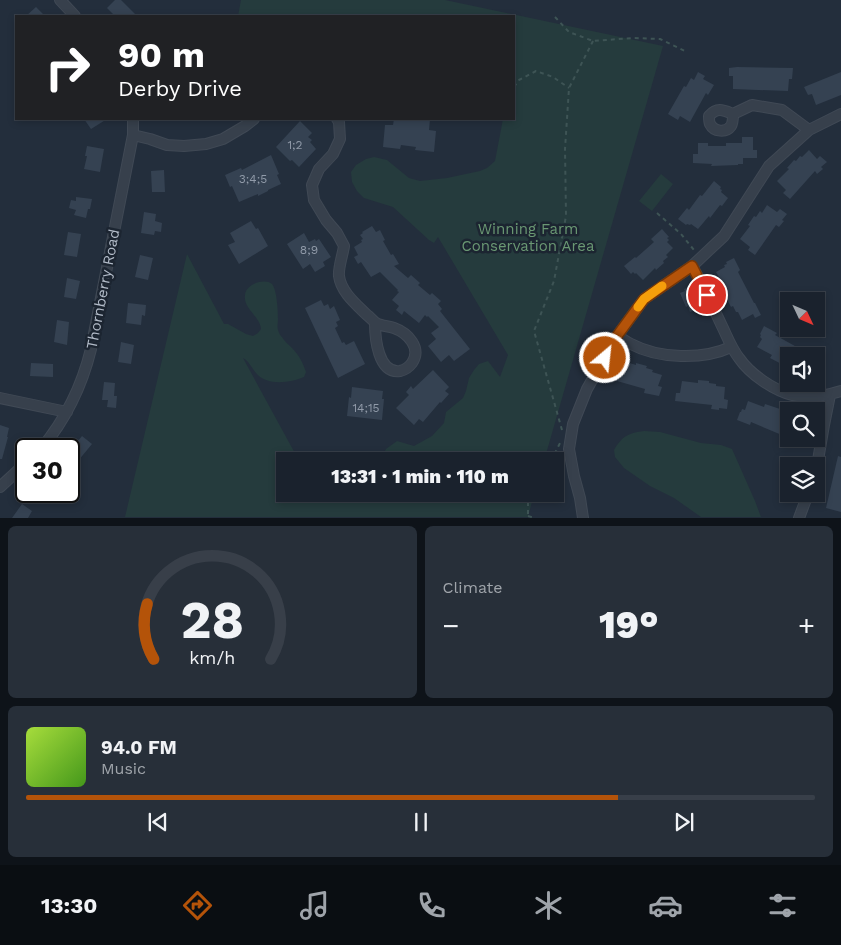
<!DOCTYPE html>
<html lang="en">
<head>
<meta charset="utf-8">
<style>
  :root { --surface:#1a222d; --page:#272f39; --text:#f1f3f6; --muted:#9fa4aa; --line:#383f49; --accent:#b45309 }
  body { margin:0; font-family:"Work Sans",sans-serif; background:var(--page); color:var(--text); height:100vh; display:flex; flex-direction:column; font-size:19px; white-space:nowrap }
  * { box-sizing:border-box; margin:0 }
  p { font-size:16px; color:var(--muted) }
  .icon { flex:none; width:28px; height:28px; fill:none; stroke:currentColor; stroke-width:2; stroke-linecap:round; stroke-linejoin:round }
  .map { position:relative; height:518px; overflow:hidden }
  .side { display:flex; flex-direction:column; gap:8px; padding:8px; background:#0e1319; flex:1 }
  .side>* { flex:none }
  .banner { position:absolute; left:15px; top:15px; width:500px; height:105px; border-radius:0px; box-shadow:0 2px 8px #0003,0 0 0 1px var(--line); background:#202124; color:#fff; overflow:hidden }
  .needle { width:32px; rotate:134deg }
  .tools { position:absolute; left:780px; top:292px; display:grid; gap:10px }
  .tools a { display:grid; place-items:center; width:45px; height:45px; border-radius:0px; background:var(--surface); box-shadow:0 2px 8px #0003,0 0 0 1px var(--line); font-size:25px }
  .speed { position:absolute; left:15px; top:438px; display:flex; gap:10px; font-size:25px; font-weight:700; text-align:center }
  .speed>* { display:grid; place-content:center; width:65px; height:65px; border-radius:50%; background:var(--surface); box-shadow:0 2px 8px #0003,0 0 0 1px var(--line); line-height:1 }
  .speed .limit { border:2px solid #111; border-radius:8px; background:#fff; color:#111 }
  .pin { position:absolute; display:grid; place-items:center; width:42px; height:42px; color:#fff; margin:-21px; border:2px solid #fff; border-radius:50%; box-shadow:0 1px 5px #0007 }
  .me { position:absolute; width:55px; margin:-28px; rotate:28deg; stroke-linejoin:round; filter:drop-shadow(0 0 4px #0008) }
  .turn { display:flex; align-items:center; gap:18px; height:105px; padding:0 20px; font-size:22px }
  .turn .icon { width:65px; height:65px; stroke-width:2.5 }
  .turn b { display:block; font-size:35px; line-height:42px }
  .big { font-size:38px; font-weight:800; line-height:1.1 }
  .side .card { flex:1; display:flex; flex-direction:column; justify-content:center; gap:8px; min-width:0; padding:0 18px; border-radius:8px; background:var(--page) }
  .side .dial { align-items:center; gap:0 }
  .dial svg { height:130px; overflow:visible; fill:none; stroke:var(--line); stroke-width:7; stroke-linecap:round; text-anchor:middle }
  .dial text { fill:var(--text); stroke:none }
  .song { display:flex; align-items:center; gap:15px }
  .cover { width:60px; height:60px; border-radius:8px; background:linear-gradient(135deg,hsl(80 70% 55%),hsl(100 70% 35%)) }
  .played { height:5px; border-radius:2px; background:linear-gradient(90deg,var(--accent) 75%,var(--line) 75%) }
  .keys { display:flex; justify-content:space-around; direction:ltr }
  .heat { display:flex; justify-content:space-between; align-items:center; font-size:28px; direction:ltr }
  .side .tiles { flex:1; display:grid; gap:8px; grid-template-columns:1fr 1fr }
  .card:last-child { grid-column:span 2 }
  .trip { position:absolute; left:276px; top:452px; width:288px; height:50px; border-radius:0px; background:var(--surface); box-shadow:0 2px 8px #0003,0 0 0 1px var(--line); font-weight:800; line-height:50px; text-align:center }
  .dock { display:flex; height:80px; justify-content:space-around; align-items:center; background:#0a0e12; color:var(--muted) }
  .dock .icon { width:35px; height:35px }
  .dock .active { color:var(--accent) }
  .dock b { font-size:22px; color:var(--text) }
  .map>svg:first-child { display:block }
  .green { fill:#253b3d }
  .building { fill:#354252 }
  .lines { fill:none; stroke-linecap:round; stroke-linejoin:round }
  .minor-casing { stroke:#404955; stroke-width:12 }
  .path { stroke:#3e5455; stroke-width:2; stroke-dasharray:4 4; stroke-linecap:butt }
  .minor { stroke:#37404c; stroke-width:10 }
  .route-casing { stroke:#753606; stroke-width:12 }
  .route { stroke:#b45309; stroke-width:9 }
  .slow { stroke:#f59e0b; stroke-width:9 }
  .labels { text-anchor:middle; stroke-width:5; stroke-linejoin:round; paint-order:stroke }
  .number-label { font-size:12px; fill:#919ba9 }
  .park-label { font-size:15px; fill:#6a9873; stroke:#1c2531 }
  .street-label { font-size:15px; fill:#b2bbc8; stroke:#1c2531 }
</style>
</head>
<body>
<div class="map">
<svg width="841" height="518" viewBox="0 0 841 518">
  <rect width="100%" height="100%" fill="#232e3c"/>
  <path class="green" d="M 241,0 L 445,0 L 663,46 L 544,461 L 379,461 L 386,449 L 397,441 L 414,446 L 432,436 L 444,423 L 446,412 L 463,398 L 466,391 L 469,378 L 474,370 L 479,364 L 488,361 L 500,377 L 508,355 L 438,237 L 434,243 L 429,240 L 393,207 L 364,198 L 357,191 L 352,182 L 351,172 L 356,165 L 366,159 L 374,157 L 387,160 L 409,178 L 420,181 L 447,178 L 480,171 L 487,168 L 495,161 L 503,119 L 514,119 L 514,16 L 238,16 Z
    M 661,174 L 673,184 L 652,211 L 639,201 Z
    M 187,254 L 224,324 L 228,324 L 246,334 L 253,336 L 258,333 L 261,329 C 260,316 243,309 245,295 C 246,283 266,278 272,284 C 277,290 278,311 278,319 C 278,322 277,327 278,330 C 278,331 281,337 282,337 C 285,342 288,344 292,348 C 299,355 303,363 306,372 L 304,377 C 290,383 266,386 256,373 C 251,367 249,361 243,358 L 297,457 L 318,461 L 285,461 L 285,494 L 534,494 L 528,517 L 125,517 Z
    M 644,431 L 660,432 L 701,443 L 721,445 L 732,449 L 755,501 L 761,517 L 701,517 L 674,498 L 650,486 L 624,468 L 615,457 L 614,450 C 622,436 629,433 644,431 Z"/>
  <path class="building" d="M 115,0 L 121,0 L 137,16 L 115,16 L 107,8 Z
    M 36,7 L 45,16 L 26,16 Z
    M 737,67 L 793,68 L 792,79 L 789,79 L 788,91 L 733,89 L 733,76 L 729,76 L 729,68 Z
    M 698,72 L 705,76 L 703,79 L 714,85 L 708,95 L 706,93 L 690,122 L 680,116 L 678,120 L 668,114 L 684,86 L 686,87 L 691,78 L 694,80 Z
    M 841,72 L 841,95 L 816,105 L 812,94 L 808,95 L 804,87 Z
    M 84,119 L 107,119 L 91,129 Z
    M 394,119 L 430,119 L 429,130 L 436,131 L 434,152 L 415,150 L 416,147 L 401,145 L 400,149 L 383,147 L 385,125 L 393,125 Z
    M 300,121 L 312,133 L 308,137 L 312,140 L 310,142 L 316,149 L 299,167 L 292,160 L 290,161 L 276,147 Z
    M 742,137 L 753,137 L 753,150 L 757,150 L 757,158 L 743,158 L 743,164 L 738,164 L 738,165 L 711,166 L 712,164 L 693,163 L 693,154 L 698,154 L 698,143 L 708,143 L 708,146 L 726,146 L 726,143 L 742,143 Z
    M 87,146 L 104,149 L 100,172 L 84,169 L 87,156 L 85,156 Z
    M 809,150 L 817,159 L 820,156 L 827,162 L 821,167 L 823,169 L 817,174 L 815,171 L 790,199 L 783,193 L 786,190 L 777,181 L 789,169 L 787,168 L 794,160 L 796,161 L 800,156 L 802,157 Z
    M 271,155 L 279,174 L 277,175 L 281,184 L 268,190 L 268,191 L 258,196 L 258,194 L 239,202 L 232,186 L 230,187 L 225,175 L 241,168 L 242,170 Z
    M 164,170 L 165,192 L 152,192 L 151,171 Z
    M 714,181 L 721,187 L 720,189 L 722,190 L 721,192 L 728,198 L 722,206 L 720,205 L 710,218 L 709,216 L 698,229 L 691,224 L 690,225 L 687,224 L 686,225 L 678,219 L 687,208 L 689,210 L 700,195 L 702,196 Z
    M 76,197 L 92,199 L 90,209 L 88,209 L 86,218 L 74,215 L 76,210 L 69,208 L 71,200 L 76,201 Z
    M 767,205 L 777,212 L 780,209 L 787,214 L 782,220 L 784,221 L 779,227 L 776,225 L 755,255 L 748,250 L 750,247 L 740,239 L 750,226 L 748,225 L 754,216 L 756,217 L 760,211 L 762,213 Z
    M 144,212 L 156,214 L 155,221 L 162,223 L 161,232 L 155,231 L 154,235 L 141,233 Z
    M 251,221 L 256,229 L 258,228 L 268,246 L 239,264 L 228,245 L 235,242 L 230,233 Z
    M 372,226 L 376,232 L 380,230 L 385,240 L 383,241 L 391,255 L 393,254 L 399,264 L 394,266 L 408,278 L 411,275 L 420,283 L 418,285 L 430,295 L 432,293 L 441,301 L 438,304 L 442,309 L 440,311 L 470,349 L 454,361 L 449,355 L 441,362 L 428,346 L 436,339 L 431,333 L 439,327 L 428,316 L 427,317 L 425,315 L 419,323 L 404,311 L 402,315 L 396,310 L 399,306 L 392,300 L 399,292 L 397,291 L 398,290 L 380,272 L 371,277 L 361,262 L 358,264 L 354,257 L 358,255 L 354,247 L 362,242 L 361,240 L 363,239 L 360,235 L 363,233 L 362,232 Z
    M 662,229 L 669,237 L 667,238 L 669,240 L 667,242 L 673,248 L 666,255 L 668,257 L 663,261 L 664,263 L 656,270 L 655,268 L 643,280 L 636,273 L 635,274 L 633,272 L 631,274 L 624,266 L 635,257 L 636,258 L 654,242 L 651,239 Z
    M 68,232 L 81,234 L 77,257 L 64,255 Z
    M 304,233 L 309,242 L 315,239 L 316,241 L 319,239 L 331,257 L 323,262 L 325,266 L 315,272 L 310,264 L 303,269 L 287,244 Z
    M 140,255 L 153,258 L 148,280 L 135,277 Z
    M 734,258 L 740,270 L 738,272 L 754,303 L 755,303 L 761,315 L 755,318 L 753,314 L 742,320 L 738,312 L 736,312 L 733,306 L 731,307 L 721,288 L 724,286 L 716,272 L 725,267 L 724,265 L 727,264 L 726,262 Z
    M 67,278 L 80,281 L 76,299 L 64,297 Z
    M 694,285 L 702,301 L 700,302 L 702,307 L 690,312 L 688,306 L 686,307 L 680,293 L 685,291 L 684,289 Z
    M 321,300 L 324,306 L 328,304 L 330,309 L 334,306 L 340,320 L 336,322 L 338,326 L 335,328 L 342,343 L 344,342 L 346,345 L 354,341 L 365,364 L 338,378 L 305,308 Z
    M 128,303 L 146,305 L 145,316 L 142,315 L 141,325 L 126,323 Z
    M 57,320 L 69,322 L 67,345 L 54,342 Z
    M 764,326 L 777,333 L 775,335 L 813,356 L 789,356 L 789,368 L 770,358 L 772,355 L 757,347 L 762,339 L 760,337 L 761,335 L 760,334 Z
    M 121,342 L 134,345 L 131,364 L 118,362 Z
    M 620,360 L 636,365 L 636,363 L 647,366 L 646,368 L 653,370 L 652,372 L 662,375 L 658,386 L 662,387 L 659,396 L 644,393 L 645,389 L 610,379 L 612,371 L 616,372 Z
    M 31,363 L 53,364 L 53,377 L 30,376 Z
    M 433,370 L 449,387 L 445,391 L 449,394 L 441,403 L 440,402 L 423,422 L 419,419 L 414,425 L 396,408 L 409,395 L 406,392 L 411,386 L 413,389 Z
    M 698,380 L 709,381 L 709,383 L 716,384 L 716,386 L 725,387 L 724,399 L 728,400 L 727,409 L 719,408 L 719,410 L 711,409 L 712,405 L 675,401 L 676,393 L 680,393 L 682,381 L 698,383 Z
    M 104,382 L 115,383 L 114,396 L 117,396 L 116,408 L 107,407 L 108,400 L 102,400 Z
    M 352,387 L 383,391 L 382,399 L 384,399 L 382,420 L 347,416 L 349,397 L 351,398 Z
    M 748,401 L 764,407 L 765,404 L 789,412 L 789,438 L 751,422 L 750,425 L 737,420 L 740,412 L 741,412 L 742,409 L 745,410 Z
    M 0,425 L 9,428 L 7,437 L 8,437 L 2,459 L 0,459 Z
    M 82,436 L 92,444 L 78,461 L 69,452 Z
    M 838,456 L 841,457 L 841,512 L 826,508 Z
    M 44,491 L 68,491 L 58,503 Z
    M 22,504 L 32,511 L 28,518 L 12,518 Z"/>
  <g class="lines">
    <defs>
      <path id="minor" d="M 60,0 L 75,16
        M 733,114 C 723,110 717,107 709,116 C 709,119 709,122 710,124 C 714,132 726,133 731,126 C 733,123 733,118 733,114 L 752,105 L 782,110 L 809,130
        M 337,119 L 339,122 L 340,139 L 333,154 L 319,169 L 312,185 L 314,200 L 326,220 L 337,233 L 344,246 C 343,254 338,268 339,276 C 341,292 356,304 367,315 C 370,317 373,321 376,323 C 381,326 388,326 394,328 C 408,333 422,348 412,363 C 409,367 405,370 400,371 C 378,374 375,338 375,323
        M 133,135 L 150,139 L 167,145 L 184,146 L 206,144 L 223,139 L 245,126 L 254,119
        M 692,266 C 703,285 712,305 721,324 C 727,336 731,348 739,358 C 750,374 773,390 792,395 C 808,399 825,396 841,391
        M 617,336 C 622,338 626,342 631,344 C 659,359 703,360 731,347
        M 0,398 L 67,412
        M 41,449 C 66,419 82,386 91,349 L 133,135 L 133,119
        M 816,472 L 824,425 L 830,395
        M 0,487 L 26,463
        M 583,518 L 580,498 L 574,476 L 569,449 L 573,424 L 587,389 L 617,336 L 644,299 L 692,266 L 724,236 L 769,166 L 809,130 L 841,114
        M 799,518 L 808,494"/>
    </defs>
    <use href="#minor" class="minor-casing"/>
    <path class="path" d="M 555,17 L 569,32 L 593,41 L 633,38 L 660,39 L 687,52
      M 514,87 L 519,80 L 536,71 L 553,77 L 569,88
      M 657,213 L 681,234 L 694,250
      M 562,430 L 534,331 L 554,281 L 566,216 L 565,149 L 569,88 L 593,41
      M 551,461 L 560,443
      M 528,494 L 528,518
      M 528,516 L 535,518"/>
    <use href="#minor" class="minor"/>
  </g>
  <g class="lines">
    <defs>
      <path id="route" d="M 605,358 L 617,336 L 644,299 L 692,266 L 707,295"/>
    </defs>
    <use href="#route" class="route-casing"/>
    <use href="#route" class="route"/>
    <path class="slow" d="M 638,307 L 644,299 L 662,286"/>
  </g>
  <g class="labels">
    <g class="number-label">
      <text x="295" y="149">1;2</text>
      <text x="253" y="183">3;4;5</text>
      <text x="309" y="254">8;9</text>
      <text x="366" y="412">14;15</text>
    </g>
    <g class="park-label">
      <text x="528" y="234">Winning Farm<tspan x="528" dy="17">Conservation Area</tspan></text>
    </g>
    <g class="street-label">
      <text transform="translate(103 289) rotate(-79)" y="5">Thornberry Road</text>
    </g>
  </g>
</svg>
<div class="tools">
<a><svg class="needle" viewBox="-14 -14 28 28"><path d="M0-13l5 13h-10z" fill="#e53935"/><path d="M0 13l5-13h-10z" fill="#9fa4aa"/></svg></a>
<a><svg class="icon" aria-label="sound" viewBox="0 0 24 24"><path d="M4 9h4l5-4v14l-5-4H4zM17 9q2 3 0 6"/></svg></a>
<a><svg class="icon" aria-label="search" viewBox="0 0 24 24"><circle cx="10" cy="10" r="6"/><path d="M15 15l6 6"/></svg></a>
<a><svg class="icon" aria-label="layers" viewBox="0 0 24 24"><path d="M12 4l9 5-9 5-9-5zM3 14l9 5 9-5"/></svg></a>
</div>
<div class="speed"><div class="limit">30</div></div>
<div class="pin" style="left:707px;top:295px;background:#d93025"><svg class="icon" aria-label="arrive" viewBox="0 0 24 24"><path d="M6 21V4h12l-3 4 3 4H6"/></svg></div>
<svg class="me" style="left:605px;top:358px" viewBox="-20 -20 40 40"><circle r="17" fill="#b45309" stroke="#fff" stroke-width="3"/><path d="M0-11L8 9 0 5-8 9z" fill="#fff"/></svg>
<div class="trip">13:31 · 1 min · 110 m</div>
<div class="banner">
<div class="turn"><svg class="icon" aria-label="right" viewBox="0 0 24 24"><path d="M7 20v-9h11M14 6l5 5-5 5"/></svg><div><b>90 m</b>Derby Drive</div></div>
</div>
</div>
<section class="side">
<div class="tiles">
<div class="card dial"><svg viewBox="0 0 100 80">
<path d="M14 69A42 42 0 1 1 86 69"/>
<path d="M14 69A42 42 0 0 1 10 35" stroke="#b45309"/>
<text x="50" y="56" font-size="32" font-weight="700">28</text>
<text x="50" y="72" font-size="11">km/h</text>
</svg></div>
<div class="card"><p>Climate</p>
<div class="heat"><a>−</a><b class="big">19°</b><a>+</a></div>
</div>
<div class="card">
<div class="song"><i class="cover"></i><div><b>94.0 FM</b><p>Music</p></div></div>
<div class="played"></div>
<div class="keys"><svg class="icon" aria-label="previous" viewBox="0 0 24 24"><path d="M18 5L8 12l10 7zM5 5v14"/></svg><svg class="icon" aria-label="pause" viewBox="0 0 24 24"><path d="M8 5v14M16 5v14"/></svg><svg class="icon" aria-label="next" viewBox="0 0 24 24"><path d="M6 5l10 7-10 7zM19 5v14"/></svg></div>
</div>
</div>
</section>
<nav class="dock">
<b>13:30</b>
<svg class="icon active" aria-label="directions" viewBox="0 0 24 24"><path d="M12 3l9 9-9 9-9-9zM9 14v-3h6M13 9l2 2-2 2"/></svg>
<svg class="icon" aria-label="music" viewBox="0 0 24 24"><path d="M9 18V5l10-2v13"/><circle cx="6" cy="18" r="3"/><circle cx="16" cy="16" r="3"/></svg>
<svg class="icon" aria-label="phone" viewBox="0 0 24 24"><path d="M5 4h4l2 5-3 2q2 4 5 5l2-3 5 2v4C11 20 4 13 5 4z"/></svg>
<svg class="icon" aria-label="climate" viewBox="0 0 24 24"><path d="M12 3v18M4 7l16 10M4 17L20 7"/></svg>
<svg class="icon" aria-label="car" viewBox="0 0 24 24"><path d="M5 17H2v-5l4-1 3-4h7l3 4 3 1v5h-3M9 17h6M6 11h13"/><circle cx="7" cy="17" r="2"/><circle cx="17" cy="17" r="2"/></svg>
<svg class="icon" aria-label="filters" viewBox="0 0 24 24"><path d="M4 7h16M4 17h16"/><circle cx="9" cy="7" r="2"/><circle cx="15" cy="17" r="2"/></svg>
</nav>
</body>
</html>
